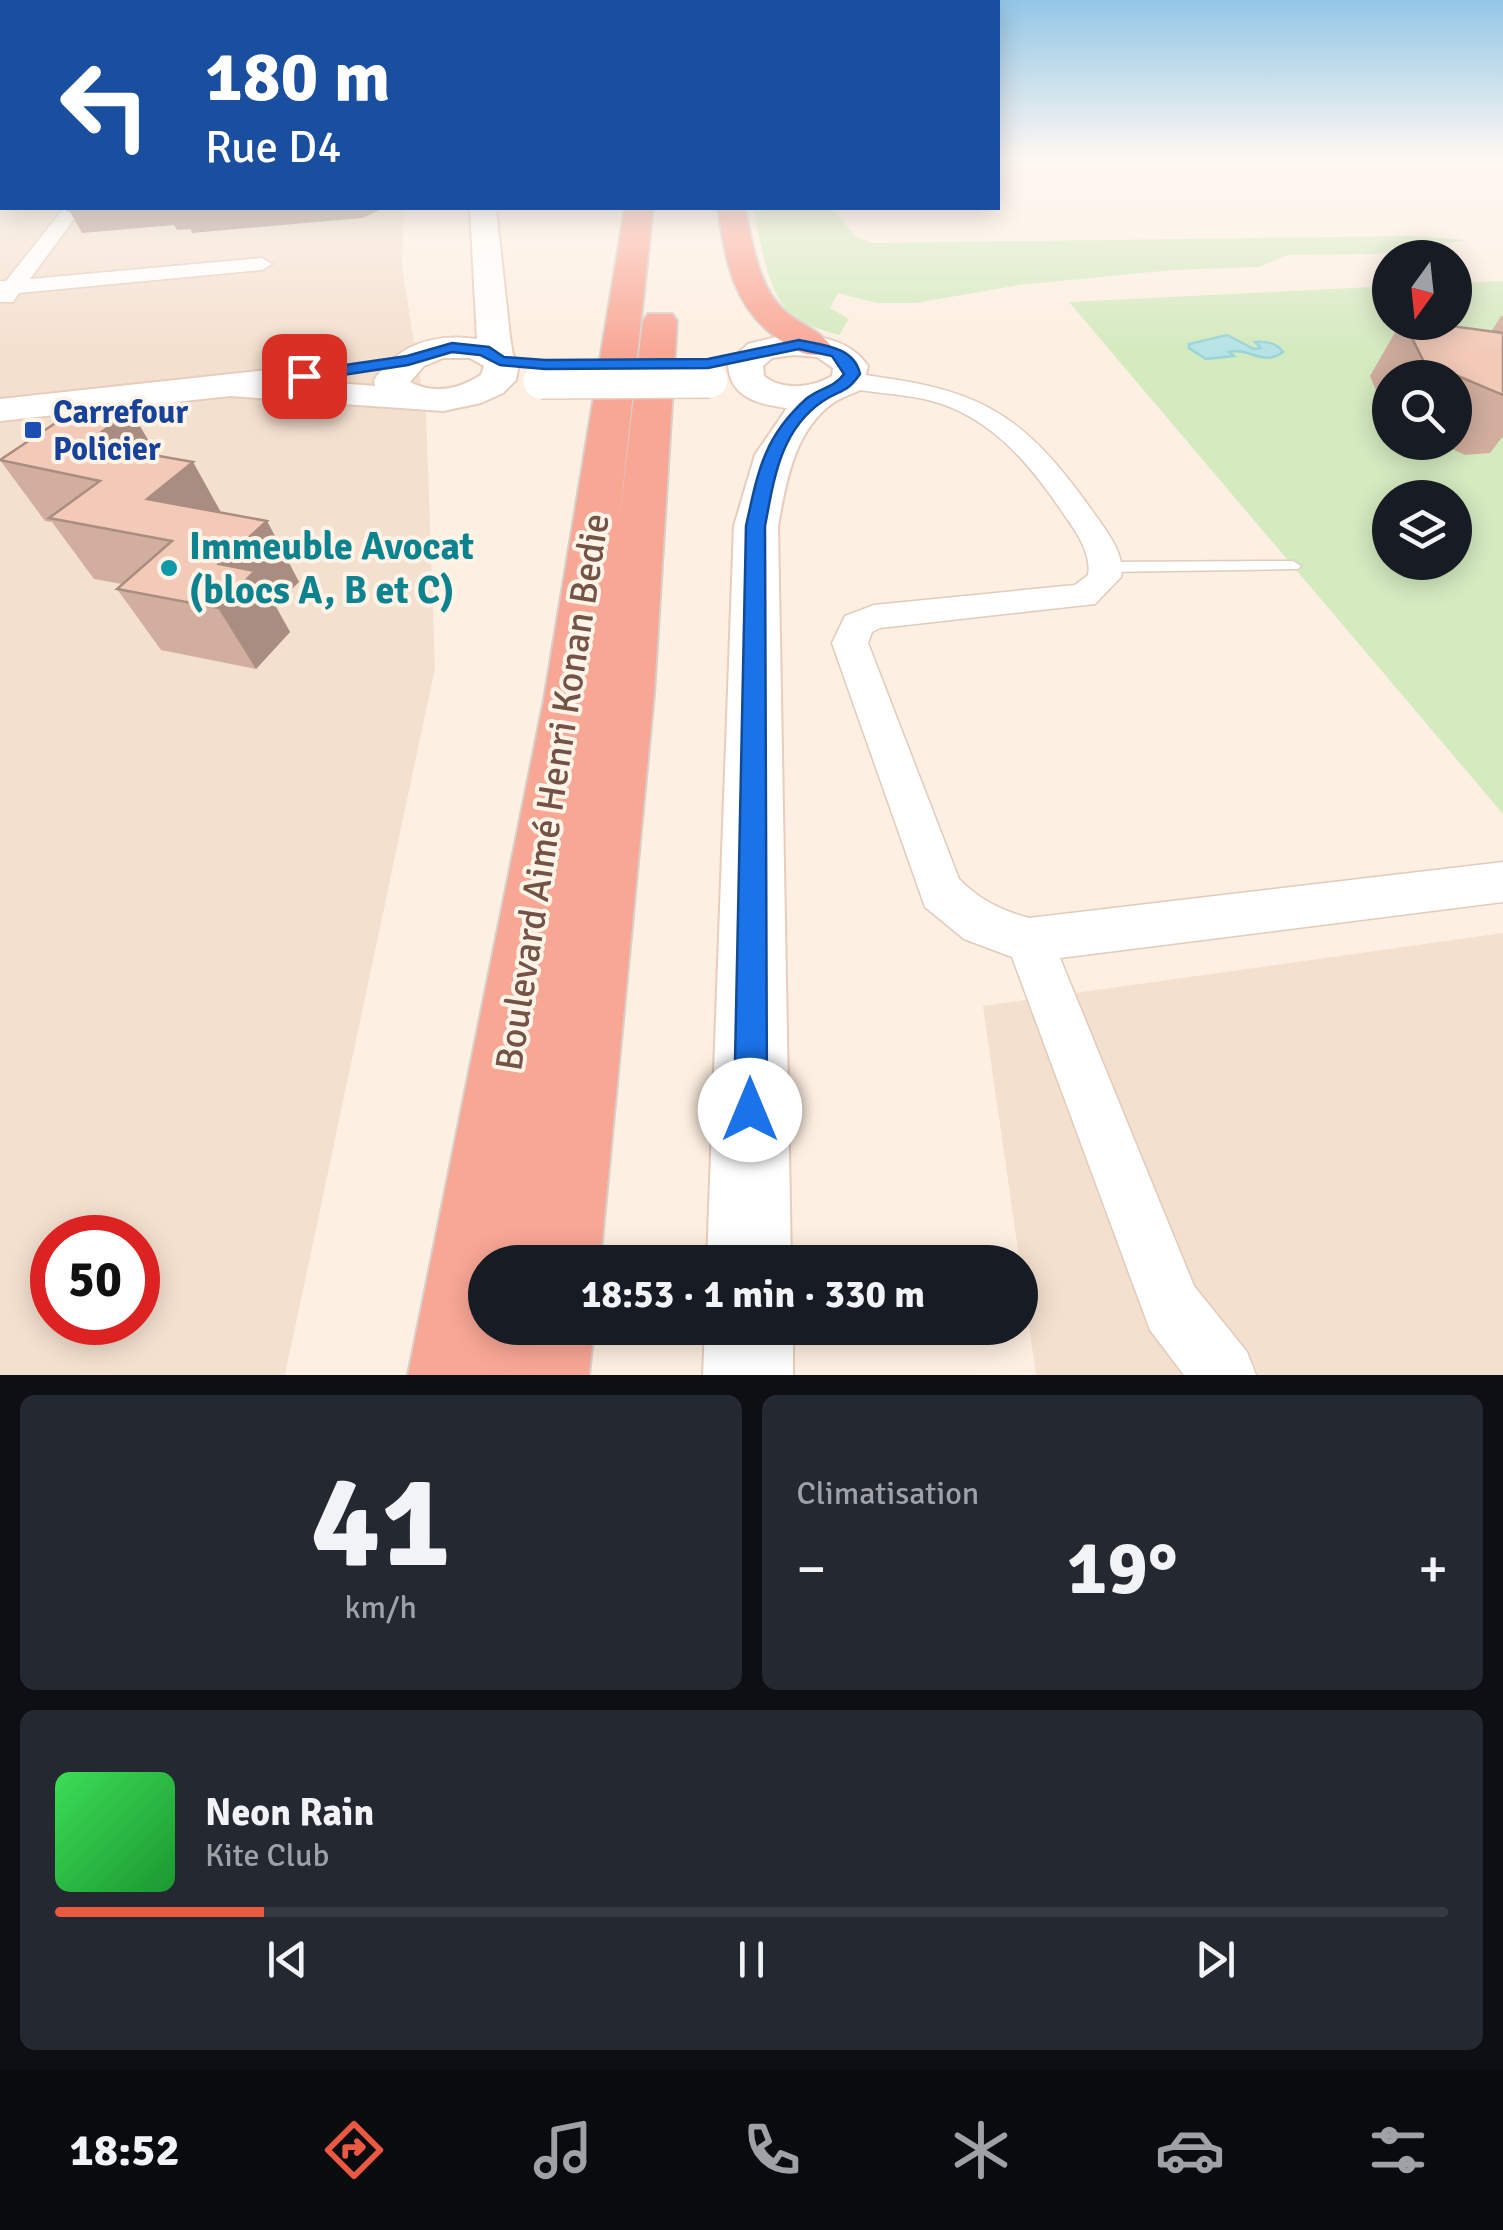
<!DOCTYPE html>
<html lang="fr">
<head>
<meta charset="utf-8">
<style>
  :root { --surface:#171b24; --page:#242831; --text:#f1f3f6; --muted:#9ea1a6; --line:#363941; --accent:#eb5942 }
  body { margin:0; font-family:Signika,sans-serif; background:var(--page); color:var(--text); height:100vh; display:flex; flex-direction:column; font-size:38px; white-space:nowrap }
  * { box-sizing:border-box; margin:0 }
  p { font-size:32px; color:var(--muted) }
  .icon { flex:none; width:55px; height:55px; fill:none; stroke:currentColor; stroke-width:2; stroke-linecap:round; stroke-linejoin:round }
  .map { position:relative; height:1375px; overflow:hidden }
  .sheet { display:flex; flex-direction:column; gap:20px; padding:20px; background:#0d0f14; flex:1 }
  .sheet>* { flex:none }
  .guide { position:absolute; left:0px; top:0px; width:1000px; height:210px; box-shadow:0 5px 25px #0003; background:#1a4fa0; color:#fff; overflow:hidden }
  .needle { width:65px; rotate:195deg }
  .fabs { position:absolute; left:1372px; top:240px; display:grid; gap:20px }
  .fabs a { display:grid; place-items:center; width:100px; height:100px; border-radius:50%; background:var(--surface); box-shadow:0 5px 25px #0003; font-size:50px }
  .speed { position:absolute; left:30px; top:1215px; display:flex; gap:20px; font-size:50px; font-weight:700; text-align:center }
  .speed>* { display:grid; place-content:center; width:130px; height:130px; border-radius:50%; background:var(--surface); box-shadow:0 5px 25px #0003; line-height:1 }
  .speed .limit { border:15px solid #d22; background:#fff; color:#111 }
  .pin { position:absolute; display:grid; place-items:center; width:85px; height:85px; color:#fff; margin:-42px; border-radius:20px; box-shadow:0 5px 15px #0006 }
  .me { position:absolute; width:110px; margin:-55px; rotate:0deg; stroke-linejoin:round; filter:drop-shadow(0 0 8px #0008) }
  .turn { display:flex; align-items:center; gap:35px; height:210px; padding:0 40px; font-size:45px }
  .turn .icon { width:130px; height:130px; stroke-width:2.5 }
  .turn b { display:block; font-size:70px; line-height:85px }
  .big { font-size:75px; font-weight:800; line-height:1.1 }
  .sheet .card { flex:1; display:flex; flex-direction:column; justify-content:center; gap:15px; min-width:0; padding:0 35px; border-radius:15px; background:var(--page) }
  .sheet .dial { align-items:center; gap:0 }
  .dial b { font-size:130px; line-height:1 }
  .song { display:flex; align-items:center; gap:30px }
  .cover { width:120px; height:120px; border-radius:15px; background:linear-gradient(135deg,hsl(130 70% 55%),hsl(130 70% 35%)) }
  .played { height:10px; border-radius:5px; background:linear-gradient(90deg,var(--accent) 15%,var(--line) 15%) }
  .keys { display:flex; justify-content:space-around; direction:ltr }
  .heat { display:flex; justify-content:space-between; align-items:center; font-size:55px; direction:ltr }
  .sheet .tiles { flex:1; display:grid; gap:20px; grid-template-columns:1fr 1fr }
  .card:last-child { grid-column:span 2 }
  .trip { position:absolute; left:468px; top:1245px; width:570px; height:100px; border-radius:50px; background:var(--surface); box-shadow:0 5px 25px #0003; font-weight:800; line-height:100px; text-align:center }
  .tabs { display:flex; height:160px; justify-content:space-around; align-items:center; background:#090b0e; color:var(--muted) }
  .tabs .icon { width:70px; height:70px }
  .tabs .current { color:var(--accent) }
  .tabs b { font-size:45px; color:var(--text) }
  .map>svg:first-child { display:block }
  .residential { fill:#f4e0cf; fill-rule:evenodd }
  .green { fill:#d4eabf; fill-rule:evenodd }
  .water { fill:#b5e3e6; stroke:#9bd4d8; stroke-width:2.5 }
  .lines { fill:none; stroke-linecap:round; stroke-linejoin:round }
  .lane-casing { stroke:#e1cbbc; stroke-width:3 }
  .street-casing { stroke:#e1cbbc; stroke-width:3 }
  .secondary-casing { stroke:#e8cdbc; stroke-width:4 }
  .highway-casing { stroke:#d8cfcb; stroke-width:4 }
  .lane { fill:#fff; fill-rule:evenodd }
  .street { fill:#fff; fill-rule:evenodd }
  .secondary { fill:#fff; fill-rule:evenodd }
  .highway { fill:#f9a795; fill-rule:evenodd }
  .secondary-bridge-casing { stroke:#e8cdbc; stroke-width:38; stroke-linecap:butt }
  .secondary-bridge { stroke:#fff; stroke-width:35 }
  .wall { fill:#d1ae9e }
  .shaded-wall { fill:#aa8d81 }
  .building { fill:#f3cab8; stroke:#aa8d81; stroke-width:2.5 }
  .route { fill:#1a73e8; stroke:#114b97; stroke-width:2.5 }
  .transit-dot { fill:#1a4fb4; stroke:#fff4e7; stroke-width:4 }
  .culture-dot { fill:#0f9aa8; stroke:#fff4e7; stroke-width:4 }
  .labels { text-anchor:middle; stroke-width:8; stroke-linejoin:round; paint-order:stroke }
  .far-transit-label { font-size:32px; font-weight:bold; fill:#164399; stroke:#fff4e7; text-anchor:start }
  .culture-label { font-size:38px; font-weight:bold; fill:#0d838f; stroke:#fff4e7; text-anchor:start }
  .street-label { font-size:38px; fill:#745347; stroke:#fff4e7 }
</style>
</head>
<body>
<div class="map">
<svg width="1503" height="1375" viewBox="0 0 1503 1375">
  <rect width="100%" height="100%" fill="#fdefe1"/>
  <path class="residential" d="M 0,160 L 2,208 L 404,208 L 402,268 L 426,414 L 435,668 L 285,1375 L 0,1375 ZM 52,1238 L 138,1238 L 138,1322 L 52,1322 Z
    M 1503,933 L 1503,1375 L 1036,1375 L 983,1006 Z"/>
  <path class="green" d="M 753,208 L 832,208 L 856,237 L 873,243 L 1413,236 L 1466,240 L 1376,254 L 1287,255 L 1259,267 L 1172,270 L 1019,285 L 916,303 L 876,303 L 838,293 L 830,308 L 849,319 L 839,335 C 822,330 802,324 789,312 C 768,294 759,234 753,208 Z
    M 1503,281 L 1503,814 L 1069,302 L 1390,286 L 1390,322 L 1455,322 L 1455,283 ZM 1390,378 L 1455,378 L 1455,442 L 1390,442 ZM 1390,498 L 1455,498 L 1455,562 L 1390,562 Z"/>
  <path class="water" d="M 1227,335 L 1254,349 L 1261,348 L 1255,342 C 1265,341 1277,343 1283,352 C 1263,367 1249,347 1229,352 L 1234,356 L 1206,359 L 1189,348 L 1189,344 Z"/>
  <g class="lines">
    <defs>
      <path id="lane" d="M 1293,561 L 1301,566 L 1298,569 L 1107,572 L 1099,567 L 1107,562 Z"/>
      <path id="street" d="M 0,160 L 2,160 L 2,170 L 0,170 Z
        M 64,208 L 82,208 L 30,279 L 262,258 L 272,264 L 262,270 L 19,293 L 13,302 L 0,302 L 0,281 L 6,281 Z
        M 849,373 C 973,388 1017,405 1091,509 C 1104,528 1126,553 1121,577 L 1095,604 L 880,628 L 872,632 L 868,643 L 959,879 C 980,900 1000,910 1029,918 L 1503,862 L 1503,902 L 1060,958 L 1194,1286 L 1247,1352 L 1256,1375 L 1184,1375 L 1150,1330 L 1012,957 L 964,939 L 925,907 L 832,643 L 845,616 L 874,605 L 1075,585 L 1088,575 C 1092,553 1075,530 1063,513 C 1028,461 987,413 924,399 C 896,393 867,393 840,386 L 836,381 Z"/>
      <path id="secondary" d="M 470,208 L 496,208 L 510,337 L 513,355 L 519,363 L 516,380 L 503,393 L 481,403 L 443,411 L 230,396 L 0,421 L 0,399 L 268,370 L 281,373 L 284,379 L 375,386 L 374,380 C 399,344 434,333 477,339 ZM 443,358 L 470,358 L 484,366 L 481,375 C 459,389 435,395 410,382 L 424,366 Z
        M 785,335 C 816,334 850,339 868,366 L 862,389 C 853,394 841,397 833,403 C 794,431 786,482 778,526 L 791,1262 L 707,1262 L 734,526 L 755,455 L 787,408 C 757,404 729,397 728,363 L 748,344 ZM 794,355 L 817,357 L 833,368 L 832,376 C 812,388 782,391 764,376 L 763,366 L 772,358 Z
        M 705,1328 L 793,1328 L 793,1375 L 703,1375 Z"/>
      <path id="highway" d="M 625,208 L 653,208 L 619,522 L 643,321 L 648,314 L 672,314 L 677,321 L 654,694 L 600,1262 L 485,1262 L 485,1328 L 594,1328 L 589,1375 L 408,1375 L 544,700 Z
        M 718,208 L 744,208 C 754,243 756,286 786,312 C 800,324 820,331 831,346 L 825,353 C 808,358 798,352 783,342 C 734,311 725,261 718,208 Z"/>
    </defs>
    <use href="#lane" class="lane-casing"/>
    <use href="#street" class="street-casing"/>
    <use href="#secondary" class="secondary-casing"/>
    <use href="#highway" class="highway-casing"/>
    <use href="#lane" class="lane"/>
    <use href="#street" class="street"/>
    <use href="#secondary" class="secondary"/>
    <use href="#highway" class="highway"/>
    <defs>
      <path id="secondary-bridge" d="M 541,381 L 710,380"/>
    </defs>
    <use href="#secondary-bridge" class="secondary-bridge-casing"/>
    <use href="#secondary-bridge" class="secondary-bridge"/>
  </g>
  <path class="wall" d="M 1501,316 L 1503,316 L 1503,436 L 1490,453 L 1465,455 L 1438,442 L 1455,442 L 1455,378 L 1390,378 L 1390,424 L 1370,376 L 1401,322 L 1422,322 L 1491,332 Z
    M 157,456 L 193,462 L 221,512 L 267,521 L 299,582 L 275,605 L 290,632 L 256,669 L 161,650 L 117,589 L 122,584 L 94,579 L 52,522 L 45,521 L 0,460 Z"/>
  <path class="shaded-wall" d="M 102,208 L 378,208 L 378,211 L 362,218 L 192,233 L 191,229 L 177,230 L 174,225 L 82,233 L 69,210 Z
    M 131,411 L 166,470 L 86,443 Z
    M 193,462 L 226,522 L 147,499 Z
    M 267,521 L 299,582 L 275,605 L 290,632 L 256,669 L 218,608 L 219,564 Z"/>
  <path class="building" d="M 71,208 L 102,208 L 69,210 Z
    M 183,208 L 217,208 L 182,210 Z
    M 1404,322 L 1422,322 L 1503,333 L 1503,395 L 1451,373 L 1428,370 Z
    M 84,404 L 131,411 L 86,443 L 193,462 L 147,499 L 267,521 L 219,564 L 255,571 L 218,608 L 117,589 L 172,541 L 49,518 L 100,481 L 0,460 Z"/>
  <linearGradient id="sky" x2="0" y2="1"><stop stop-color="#93c7e7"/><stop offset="0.45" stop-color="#fef8f2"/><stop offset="1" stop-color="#fef8f2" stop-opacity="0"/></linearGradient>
  <rect width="1503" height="352" fill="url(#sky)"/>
  <path class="route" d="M 799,340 C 821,345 854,346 860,374 C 846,394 841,389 823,401 C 780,430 774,479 765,526 L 767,1110 L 762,1121 L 750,1126 L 739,1121 L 734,1110 L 746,526 C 758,472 763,438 806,399 C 819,388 834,388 844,374 L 832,356 L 799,349 L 708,368 L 545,369 L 500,365 L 480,355 L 452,352 L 408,365 L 304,381 L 296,376 L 304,371 L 407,356 L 452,343 L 489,347 L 504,357 L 545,360 L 708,359 Z"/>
  <rect class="transit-dot" x="23" y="420" width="20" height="20" rx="5"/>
  <circle class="culture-dot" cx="169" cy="568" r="10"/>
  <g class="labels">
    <g class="far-transit-label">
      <text x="53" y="423">Carrefour<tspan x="53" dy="37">Policier</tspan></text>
    </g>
    <g class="culture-label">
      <text x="189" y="559">Immeuble Avocat<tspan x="189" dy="44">(blocs A, B et C)</tspan></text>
    </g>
    <g class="street-label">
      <text transform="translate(552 792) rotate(-81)" y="13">Boulevard Aimé Henri Konan Bedie</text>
    </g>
  </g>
</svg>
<div class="fabs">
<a><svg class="needle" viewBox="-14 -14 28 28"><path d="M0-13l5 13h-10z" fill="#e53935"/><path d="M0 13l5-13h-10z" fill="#9ea1a6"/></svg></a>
<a><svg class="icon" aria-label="search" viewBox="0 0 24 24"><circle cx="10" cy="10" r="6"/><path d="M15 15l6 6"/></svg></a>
<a><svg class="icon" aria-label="layers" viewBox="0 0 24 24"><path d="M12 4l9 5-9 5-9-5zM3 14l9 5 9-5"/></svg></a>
</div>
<div class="speed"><div class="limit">50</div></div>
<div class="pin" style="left:304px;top:376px;background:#d93025"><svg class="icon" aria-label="arrive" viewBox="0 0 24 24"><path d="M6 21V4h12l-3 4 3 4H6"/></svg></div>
<svg class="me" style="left:750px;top:1110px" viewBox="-20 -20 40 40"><circle r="19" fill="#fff"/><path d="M0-13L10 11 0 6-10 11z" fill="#1a73e8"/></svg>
<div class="trip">18:53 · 1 min · 330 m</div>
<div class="guide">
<div class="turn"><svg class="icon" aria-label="left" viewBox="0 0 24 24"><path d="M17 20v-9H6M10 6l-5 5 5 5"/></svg><div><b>180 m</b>Rue D4</div></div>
</div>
</div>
<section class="sheet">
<div class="tiles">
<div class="card dial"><b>41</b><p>km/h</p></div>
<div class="card"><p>Climatisation</p>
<div class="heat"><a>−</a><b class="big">19°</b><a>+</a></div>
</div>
<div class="card">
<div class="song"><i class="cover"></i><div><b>Neon Rain</b><p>Kite Club</p></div></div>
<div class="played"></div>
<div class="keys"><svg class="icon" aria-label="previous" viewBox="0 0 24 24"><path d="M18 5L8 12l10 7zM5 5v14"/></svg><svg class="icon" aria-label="pause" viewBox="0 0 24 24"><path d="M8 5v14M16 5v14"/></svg><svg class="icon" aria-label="next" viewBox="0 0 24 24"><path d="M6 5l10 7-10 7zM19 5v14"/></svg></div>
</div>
</div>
</section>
<nav class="tabs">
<b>18:52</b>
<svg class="icon current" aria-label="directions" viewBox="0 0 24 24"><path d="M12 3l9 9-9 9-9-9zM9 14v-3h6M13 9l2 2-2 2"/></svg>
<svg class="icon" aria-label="music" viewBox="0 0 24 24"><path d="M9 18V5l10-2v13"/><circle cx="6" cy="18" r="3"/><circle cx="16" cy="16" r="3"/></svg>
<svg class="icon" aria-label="phone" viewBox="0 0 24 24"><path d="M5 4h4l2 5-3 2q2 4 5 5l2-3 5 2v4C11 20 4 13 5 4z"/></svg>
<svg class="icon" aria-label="climate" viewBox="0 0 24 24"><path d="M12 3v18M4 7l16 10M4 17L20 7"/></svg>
<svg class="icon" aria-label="car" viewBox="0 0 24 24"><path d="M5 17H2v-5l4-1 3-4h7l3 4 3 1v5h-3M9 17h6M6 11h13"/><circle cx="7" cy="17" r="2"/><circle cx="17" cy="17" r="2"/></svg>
<svg class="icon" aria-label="filters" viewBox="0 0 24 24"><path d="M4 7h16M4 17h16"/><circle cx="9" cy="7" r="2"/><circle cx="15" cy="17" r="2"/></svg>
</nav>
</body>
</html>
